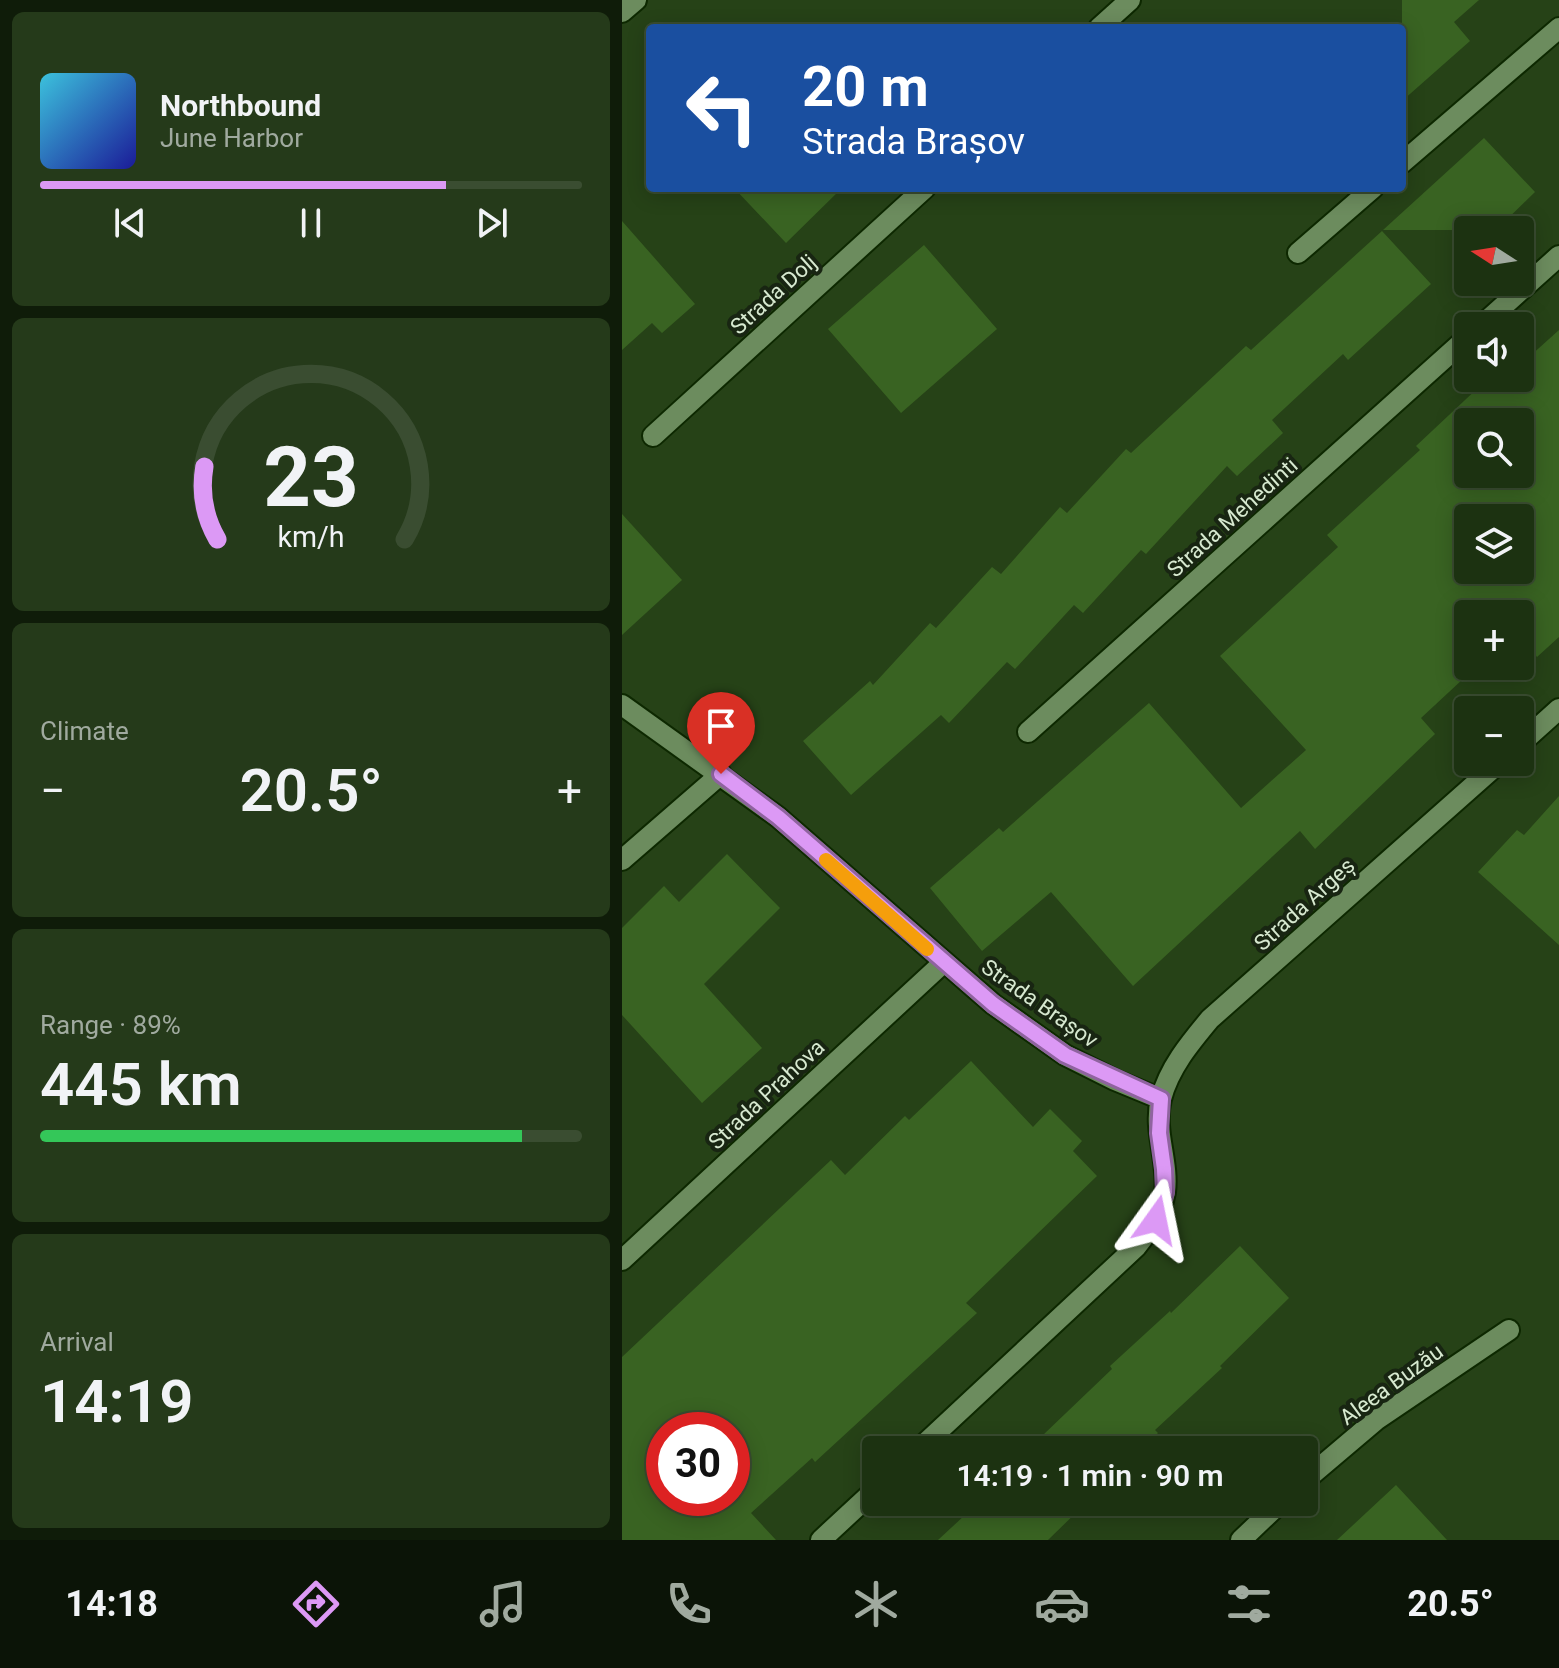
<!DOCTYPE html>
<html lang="en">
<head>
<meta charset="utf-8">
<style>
  :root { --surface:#1c3211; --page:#253a1a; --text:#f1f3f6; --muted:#a0aa9f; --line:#3a4d31; --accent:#dc99f5 }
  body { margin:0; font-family:Roboto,sans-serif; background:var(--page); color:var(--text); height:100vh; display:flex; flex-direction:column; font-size:30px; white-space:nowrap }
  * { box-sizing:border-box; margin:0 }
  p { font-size:26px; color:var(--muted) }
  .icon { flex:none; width:44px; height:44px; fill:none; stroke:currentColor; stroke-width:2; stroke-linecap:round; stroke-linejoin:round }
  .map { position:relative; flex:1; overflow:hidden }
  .drawer { display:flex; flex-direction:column; gap:12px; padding:12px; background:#0f1c09; width:622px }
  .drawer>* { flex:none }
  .banner { position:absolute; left:24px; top:24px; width:760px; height:168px; border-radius:8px; box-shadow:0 4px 20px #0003,0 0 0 2px var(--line); background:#1a4fa0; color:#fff; overflow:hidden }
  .needle { width:52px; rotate:282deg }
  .buttons { position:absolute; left:832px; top:216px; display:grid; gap:16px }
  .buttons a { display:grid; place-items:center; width:80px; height:80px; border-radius:8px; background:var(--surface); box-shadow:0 4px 20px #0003,0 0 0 2px var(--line); font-size:40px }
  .speed { position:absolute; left:24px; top:1412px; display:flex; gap:16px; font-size:40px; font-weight:700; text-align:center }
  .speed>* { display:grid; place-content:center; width:104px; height:104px; border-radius:50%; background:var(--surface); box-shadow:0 4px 20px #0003,0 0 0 2px var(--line); line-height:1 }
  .speed .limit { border:12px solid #d22; background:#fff; color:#111 }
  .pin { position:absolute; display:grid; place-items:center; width:68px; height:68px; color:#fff; margin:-82px -34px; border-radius:50% 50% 50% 0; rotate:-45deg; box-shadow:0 0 8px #0007 }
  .pin .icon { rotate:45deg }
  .me { position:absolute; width:88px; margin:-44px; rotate:12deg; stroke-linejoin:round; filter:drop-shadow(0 0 6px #0008) }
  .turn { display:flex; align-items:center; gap:28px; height:168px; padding:0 24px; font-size:36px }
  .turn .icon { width:104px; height:104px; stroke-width:2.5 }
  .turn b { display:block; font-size:56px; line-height:68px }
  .big { font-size:60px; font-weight:600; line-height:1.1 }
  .drawer .tile { flex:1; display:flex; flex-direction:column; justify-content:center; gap:12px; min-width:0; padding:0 28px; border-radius:12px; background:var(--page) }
  .drawer .dial { align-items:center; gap:0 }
  .dial svg { height:208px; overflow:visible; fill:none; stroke:var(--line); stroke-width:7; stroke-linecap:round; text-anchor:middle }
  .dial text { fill:var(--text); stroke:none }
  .song { display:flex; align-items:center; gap:24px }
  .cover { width:96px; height:96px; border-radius:12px; background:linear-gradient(135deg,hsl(190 70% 55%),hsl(240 70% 35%)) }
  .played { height:8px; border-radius:4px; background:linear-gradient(90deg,var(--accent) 75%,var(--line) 75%) }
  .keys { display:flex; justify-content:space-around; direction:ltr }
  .heat { display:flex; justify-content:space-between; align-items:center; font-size:44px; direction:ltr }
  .charge { height:12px; border-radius:6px; background:linear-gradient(90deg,#34c759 89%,var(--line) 0) }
  .trip { position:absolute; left:240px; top:1436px; width:456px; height:80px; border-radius:8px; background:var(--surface); box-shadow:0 4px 20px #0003,0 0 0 2px var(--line); font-weight:600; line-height:80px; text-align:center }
  .dock { display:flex; height:128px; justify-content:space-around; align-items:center; background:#0b1407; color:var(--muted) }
  .dock .icon { width:56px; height:56px }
  .dock .current { color:var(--accent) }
  .dock b { font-size:36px; color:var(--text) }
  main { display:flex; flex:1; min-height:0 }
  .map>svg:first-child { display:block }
  .building { fill:#396322; fill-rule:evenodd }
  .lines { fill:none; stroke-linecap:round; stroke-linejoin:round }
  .street-casing { stroke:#0d2800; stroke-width:24 }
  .street { stroke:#6c8c5e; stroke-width:20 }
  .route-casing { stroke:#8f639f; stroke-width:20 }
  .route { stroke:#dc99f5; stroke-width:14 }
  .slow { stroke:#f59e0b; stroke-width:14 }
  .labels { text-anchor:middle; stroke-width:8; stroke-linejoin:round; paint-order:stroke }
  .street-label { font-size:22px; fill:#d7e9d0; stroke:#182512 }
</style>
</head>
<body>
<main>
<section class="drawer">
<div class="tile">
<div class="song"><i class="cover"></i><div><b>Northbound</b><p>June Harbor</p></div></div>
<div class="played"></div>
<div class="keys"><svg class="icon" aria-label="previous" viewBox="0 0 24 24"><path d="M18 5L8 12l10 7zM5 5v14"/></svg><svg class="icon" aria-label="pause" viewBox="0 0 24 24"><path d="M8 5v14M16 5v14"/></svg><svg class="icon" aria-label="next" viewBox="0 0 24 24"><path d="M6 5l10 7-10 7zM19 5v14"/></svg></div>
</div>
<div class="tile dial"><svg viewBox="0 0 100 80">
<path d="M14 69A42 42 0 1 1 86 69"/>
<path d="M14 69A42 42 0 0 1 9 41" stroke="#dc99f5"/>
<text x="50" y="56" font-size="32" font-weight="700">23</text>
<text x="50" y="72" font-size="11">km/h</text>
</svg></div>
<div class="tile"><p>Climate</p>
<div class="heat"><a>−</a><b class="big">20.5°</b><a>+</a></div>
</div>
<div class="tile"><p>Range · 89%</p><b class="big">445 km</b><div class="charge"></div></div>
<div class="tile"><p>Arrival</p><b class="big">14:19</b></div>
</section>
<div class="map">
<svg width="937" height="1540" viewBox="0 0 937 1540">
  <rect width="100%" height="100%" fill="#264217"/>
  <path class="building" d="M 780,0 L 857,0 L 832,22 L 848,41 L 780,101 Z
    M 862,138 L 913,192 L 874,230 L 761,230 Z
    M 112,188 L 220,188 L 164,243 Z
    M 0,221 L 73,304 L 40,333 L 30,323 L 0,350 Z
    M 760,231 L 809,284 L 726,360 L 721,354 L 650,420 L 661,433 L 615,476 L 605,466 L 524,554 L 519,550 L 461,613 L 452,605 L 393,669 L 385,662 L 327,723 L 319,715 L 229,795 L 181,741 L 248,681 L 251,685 L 308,623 L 314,628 L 370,567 L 379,574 L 438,507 L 445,513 L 504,449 L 509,453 L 624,346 L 629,350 Z
    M 302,245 L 375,329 L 279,413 L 206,329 Z
    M 937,330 L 937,637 L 915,657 L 898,638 L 898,614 L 846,614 L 846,666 L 855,666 L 799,718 L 813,734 L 693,849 L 678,831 L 511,986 L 429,892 L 360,951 L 308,888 L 377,828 L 381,832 L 527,703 L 619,808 L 684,750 L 598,656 L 716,547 L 705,535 L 798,450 L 794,446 L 859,385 L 867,393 L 884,378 L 898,378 L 898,365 ZM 846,422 L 898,422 L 898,474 L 846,474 ZM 846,518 L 898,518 L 898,570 L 846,570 Z
    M 0,514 L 60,580 L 0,635 Z
    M 937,796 L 937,945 L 856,872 L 895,830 L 902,835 Z
    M 105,854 L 158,908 L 82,984 L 140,1048 L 80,1103 L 0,1015 L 0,928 L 42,886 L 57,902 Z
    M 349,1061 L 411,1127 L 428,1109 L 460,1141 L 451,1151 L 475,1176 L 344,1303 L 355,1313 L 193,1462 L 190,1458 L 129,1513 L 154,1540 L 0,1540 L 0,1357 L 209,1160 L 223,1175 L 283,1116 L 287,1120 ZM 42,1430 L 110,1430 L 110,1498 L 42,1498 Z
    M 618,1246 L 667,1298 L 598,1366 L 600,1368 L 533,1430 L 536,1433 L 519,1450 L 412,1450 L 424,1438 L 421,1435 L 490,1369 L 488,1366 L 548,1311 L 549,1313 Z
    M 774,1485 L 825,1540 L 715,1540 Z
    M 357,1502 L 465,1502 L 426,1540 L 316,1540 Z"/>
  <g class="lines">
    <defs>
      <path id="street" d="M 0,12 L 14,0
        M 477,28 L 508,0
        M 780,163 L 937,28
        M 676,253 L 751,188
        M 859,326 L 937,256
        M 31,436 L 303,188
        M 0,705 L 156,817 L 371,1004 L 443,1055 L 493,1080 L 539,1099
        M 406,732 L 846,337
        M 898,744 L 937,709
        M 0,860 L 99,774
        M 0,1260 L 321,963
        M 296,1450 L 514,1247 C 527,1230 539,1214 543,1192 C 547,1161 531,1130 539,1099 C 547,1068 568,1043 588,1019 L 878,762
        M 682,1481 L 754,1420 L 887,1330
        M 199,1540 L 254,1489
        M 619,1540 L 659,1502"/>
    </defs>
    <use href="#street" class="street-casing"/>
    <use href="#street" class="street"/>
  </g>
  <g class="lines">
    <defs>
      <path id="route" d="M 99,774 L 156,817 L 371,1004 L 443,1055 L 539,1099 L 537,1133 L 542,1169 L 543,1192 L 534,1220"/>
    </defs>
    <use href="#route" class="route-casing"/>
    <use href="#route" class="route"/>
    <path class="slow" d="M 204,860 L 305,949"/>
  </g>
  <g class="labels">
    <g class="street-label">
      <text transform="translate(151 294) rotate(-42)" y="8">Strada Dolj</text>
      <text transform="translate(610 517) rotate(-42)" y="8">Strada Mehedinti</text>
      <text transform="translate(682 904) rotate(-42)" y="8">Strada Argeș</text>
      <text transform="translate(418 1003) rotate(35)" y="8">Strada Brașov</text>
      <text transform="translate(144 1094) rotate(-43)" y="8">Strada Prahova</text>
      <text transform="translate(769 1384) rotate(-36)" y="8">Aleea Buzău</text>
    </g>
  </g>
</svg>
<div class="buttons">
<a><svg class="needle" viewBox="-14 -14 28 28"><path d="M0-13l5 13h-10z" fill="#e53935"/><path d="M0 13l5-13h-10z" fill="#a0aa9f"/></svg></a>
<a><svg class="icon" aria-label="sound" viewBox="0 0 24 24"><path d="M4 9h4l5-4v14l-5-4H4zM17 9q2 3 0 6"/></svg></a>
<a><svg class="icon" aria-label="search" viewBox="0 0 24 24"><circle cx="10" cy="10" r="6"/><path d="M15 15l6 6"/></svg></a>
<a><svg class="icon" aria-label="layers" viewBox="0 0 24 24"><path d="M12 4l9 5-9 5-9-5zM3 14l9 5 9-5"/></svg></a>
<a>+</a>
<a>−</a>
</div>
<div class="speed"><div class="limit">30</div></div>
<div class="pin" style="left:99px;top:774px;background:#d93025"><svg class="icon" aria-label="arrive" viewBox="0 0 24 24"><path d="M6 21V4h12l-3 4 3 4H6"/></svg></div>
<svg class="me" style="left:534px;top:1220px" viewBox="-20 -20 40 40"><path d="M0-17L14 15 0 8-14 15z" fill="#dc99f5" stroke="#fff" stroke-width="4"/></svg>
<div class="trip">14:19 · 1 min · 90 m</div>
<div class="banner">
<div class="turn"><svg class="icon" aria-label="left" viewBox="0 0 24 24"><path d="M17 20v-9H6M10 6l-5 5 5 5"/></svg><div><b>20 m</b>Strada Brașov</div></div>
</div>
</div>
</main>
<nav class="dock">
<b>14:18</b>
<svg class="icon current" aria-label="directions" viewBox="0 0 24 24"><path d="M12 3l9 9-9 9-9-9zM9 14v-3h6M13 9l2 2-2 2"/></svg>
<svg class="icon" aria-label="music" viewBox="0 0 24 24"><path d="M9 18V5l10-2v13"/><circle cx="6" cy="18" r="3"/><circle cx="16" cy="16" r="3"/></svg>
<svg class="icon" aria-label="phone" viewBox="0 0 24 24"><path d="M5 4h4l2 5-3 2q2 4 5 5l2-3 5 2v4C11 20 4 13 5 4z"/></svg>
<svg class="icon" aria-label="climate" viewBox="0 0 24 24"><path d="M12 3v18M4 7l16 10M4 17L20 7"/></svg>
<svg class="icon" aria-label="car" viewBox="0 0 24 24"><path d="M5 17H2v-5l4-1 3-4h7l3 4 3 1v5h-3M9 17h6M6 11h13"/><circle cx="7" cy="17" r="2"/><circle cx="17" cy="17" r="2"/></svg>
<svg class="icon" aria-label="filters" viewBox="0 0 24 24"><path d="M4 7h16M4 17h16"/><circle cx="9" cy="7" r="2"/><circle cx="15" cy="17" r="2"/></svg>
<b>20.5°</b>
</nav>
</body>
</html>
